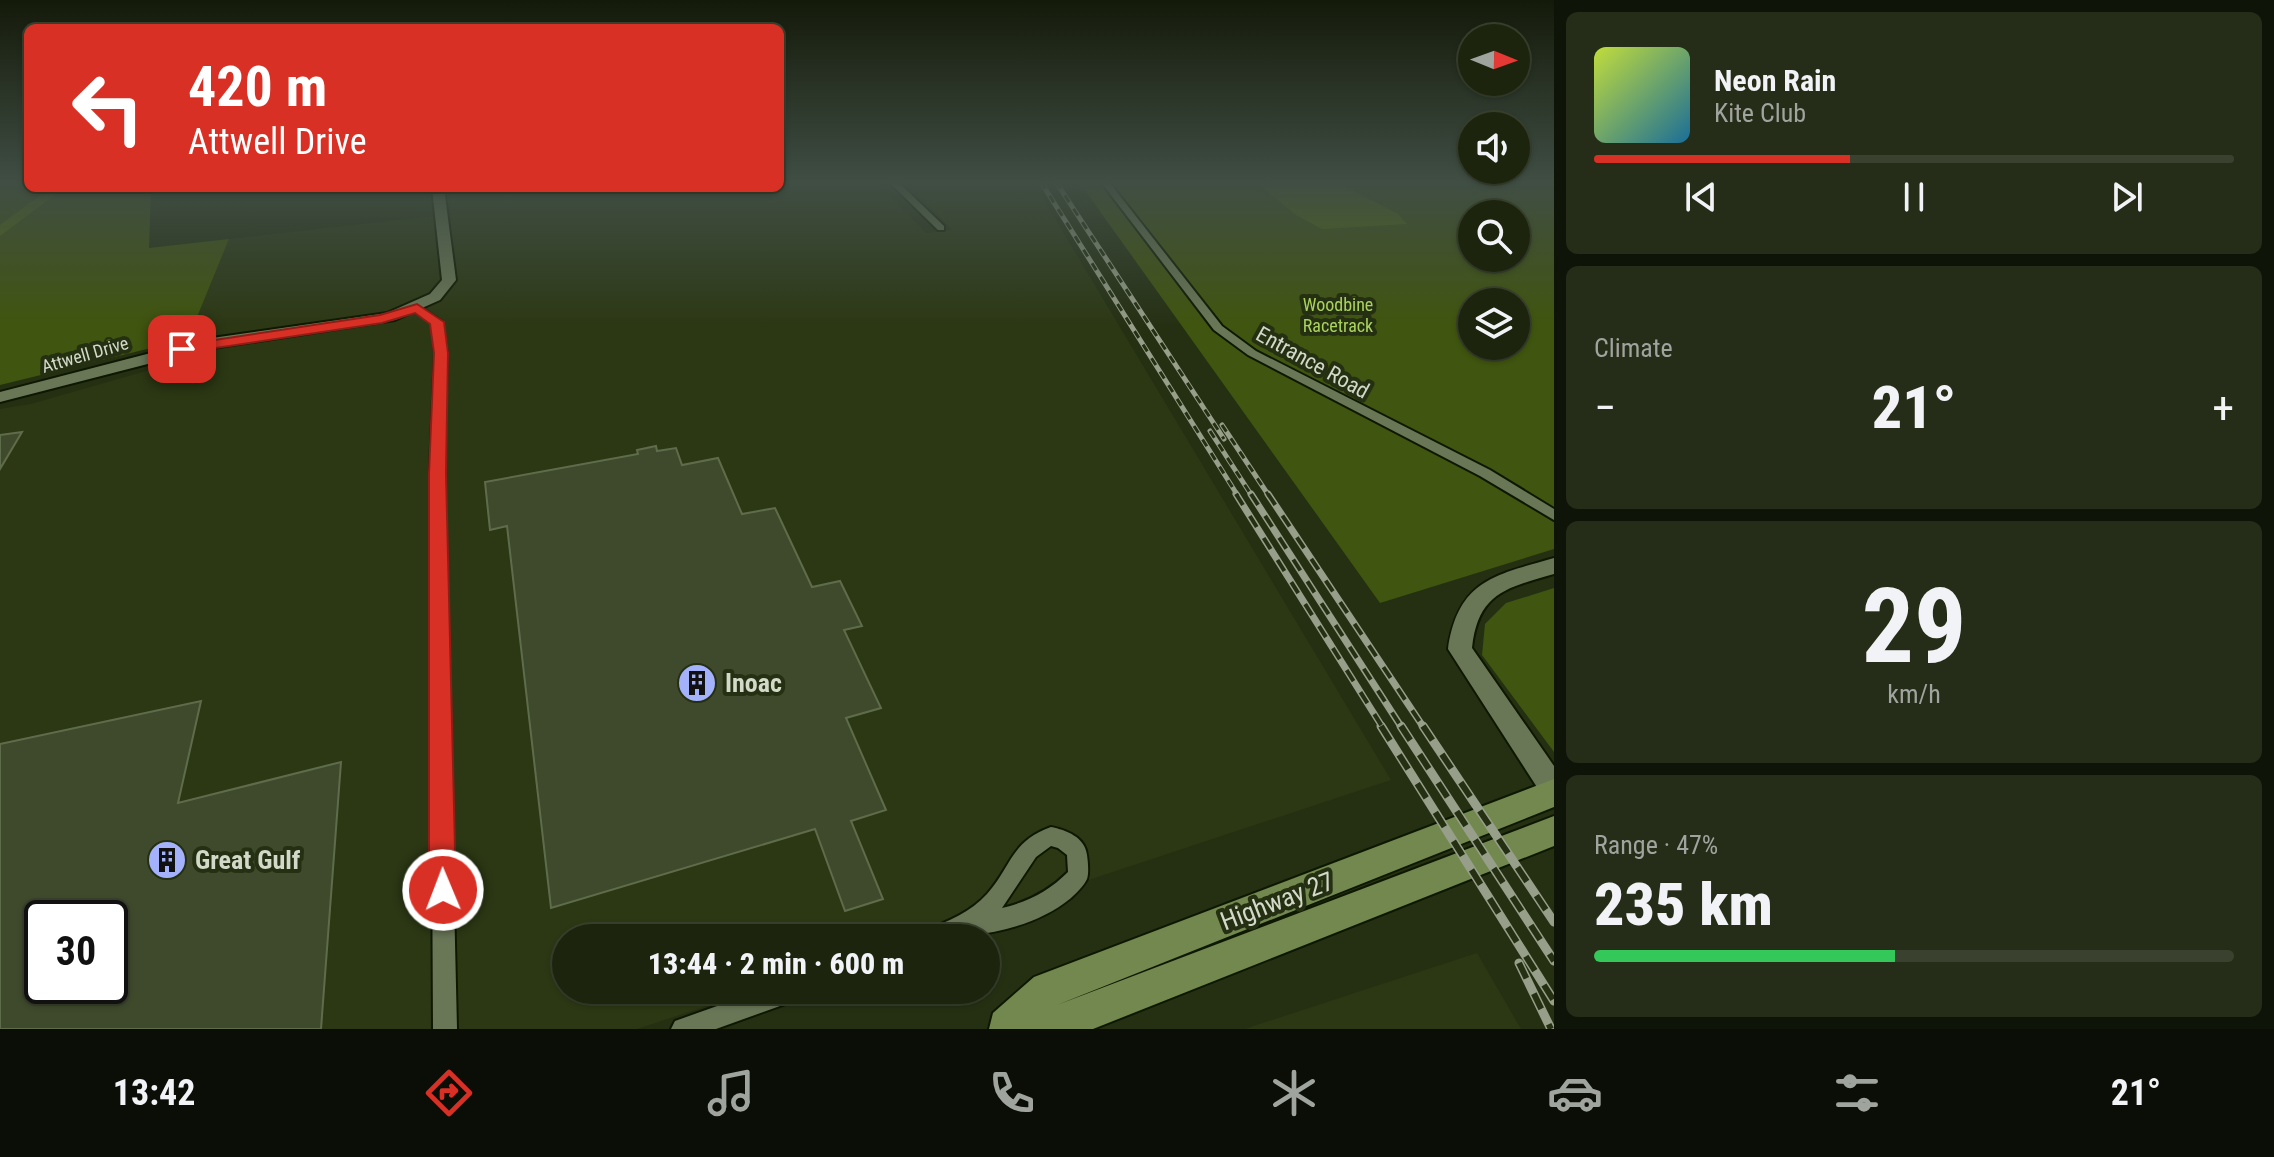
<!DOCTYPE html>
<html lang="en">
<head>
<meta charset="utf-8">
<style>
  :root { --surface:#1c240e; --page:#252c17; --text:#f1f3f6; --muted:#a0a49e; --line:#3a412e; --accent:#d93025 }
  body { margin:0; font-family:"Roboto Condensed",sans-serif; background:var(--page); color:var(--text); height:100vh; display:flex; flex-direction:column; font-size:30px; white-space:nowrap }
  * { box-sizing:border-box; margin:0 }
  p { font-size:26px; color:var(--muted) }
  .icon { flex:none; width:44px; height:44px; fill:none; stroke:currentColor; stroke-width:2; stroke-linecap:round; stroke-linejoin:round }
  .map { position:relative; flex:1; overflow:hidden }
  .panel { display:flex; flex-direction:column; gap:12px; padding:12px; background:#0f1408; width:720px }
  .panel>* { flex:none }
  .top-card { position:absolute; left:24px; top:24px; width:760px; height:168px; border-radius:12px; box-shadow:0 2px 6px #0004,0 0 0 2px var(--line); background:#d93025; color:#fff; overflow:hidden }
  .needle { width:52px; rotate:91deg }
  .controls { position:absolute; left:1458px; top:24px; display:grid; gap:16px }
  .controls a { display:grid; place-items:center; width:72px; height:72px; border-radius:50%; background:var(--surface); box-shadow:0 2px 6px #0004,0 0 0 2px var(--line); font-size:40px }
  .speed { position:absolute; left:24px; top:900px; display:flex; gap:16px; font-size:40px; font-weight:700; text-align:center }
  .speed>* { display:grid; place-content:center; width:104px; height:104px; border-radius:50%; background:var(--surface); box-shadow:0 2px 6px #0004,0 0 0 2px var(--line); line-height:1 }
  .speed .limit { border:4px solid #111; border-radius:12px; background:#fff; color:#111 }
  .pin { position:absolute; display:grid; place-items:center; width:68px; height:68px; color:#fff; margin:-34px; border-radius:16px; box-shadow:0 4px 12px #0006 }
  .me { position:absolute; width:88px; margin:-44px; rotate:359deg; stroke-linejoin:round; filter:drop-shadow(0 0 6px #0008) }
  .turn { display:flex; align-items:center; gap:28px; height:168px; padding:0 32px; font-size:36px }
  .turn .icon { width:104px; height:104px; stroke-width:2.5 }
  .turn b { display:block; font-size:56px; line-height:68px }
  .big { font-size:60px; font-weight:800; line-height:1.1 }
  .panel .card { flex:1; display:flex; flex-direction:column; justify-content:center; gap:12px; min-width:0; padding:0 28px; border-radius:12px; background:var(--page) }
  .panel .dial { align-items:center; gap:0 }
  .dial b { font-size:104px; line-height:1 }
  .song { display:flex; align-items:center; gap:24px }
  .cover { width:96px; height:96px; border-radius:12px; background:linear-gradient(135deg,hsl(70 70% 55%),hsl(200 70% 35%)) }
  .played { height:8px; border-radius:4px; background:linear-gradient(90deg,var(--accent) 40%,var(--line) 40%) }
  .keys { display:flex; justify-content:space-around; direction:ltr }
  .heat { display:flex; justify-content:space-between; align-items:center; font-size:44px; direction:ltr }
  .charge { height:12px; border-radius:6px; background:linear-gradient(90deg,#34c759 47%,var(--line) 0) }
  .trip { position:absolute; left:552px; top:924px; width:448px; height:80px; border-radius:40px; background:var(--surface); box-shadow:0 2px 6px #0004,0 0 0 2px var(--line); font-weight:800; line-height:80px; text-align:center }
  .tab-bar { display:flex; height:128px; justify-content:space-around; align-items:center; background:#0b0e06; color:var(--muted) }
  .tab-bar .icon { width:56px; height:56px }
  .tab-bar .on { color:var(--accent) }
  .tab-bar b { font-size:36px; color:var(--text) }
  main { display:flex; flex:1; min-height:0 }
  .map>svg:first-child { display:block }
  .built { fill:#2c3814; fill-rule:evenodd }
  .green { fill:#40550f; fill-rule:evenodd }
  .water { fill:#526e0b }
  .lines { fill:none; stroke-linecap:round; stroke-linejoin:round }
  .river { fill:#526e0b; fill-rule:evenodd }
  .building { fill:#3f4a2c; stroke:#5f6c4c; stroke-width:2; fill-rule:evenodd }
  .street-casing { stroke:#0e1800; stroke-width:4 }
  .secondary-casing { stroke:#0e1800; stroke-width:4 }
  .primary-casing { stroke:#0e1800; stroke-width:4 }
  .street { fill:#6a7757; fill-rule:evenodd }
  .secondary { fill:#6a7757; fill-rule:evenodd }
  .primary { fill:#72884f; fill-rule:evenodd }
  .rail-far2-casing { stroke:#979f8a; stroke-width:5 }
  .rail-far1-casing { stroke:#979f8a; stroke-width:7 }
  .rail-casing { stroke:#979f8a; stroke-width:9 }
  .rail-far2 { stroke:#253013; stroke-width:3; stroke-dasharray:8; stroke-linecap:butt }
  .rail-far1 { stroke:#253013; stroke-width:4; stroke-dasharray:13; stroke-linecap:butt }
  .rail { stroke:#253013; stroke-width:6; stroke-dasharray:17; stroke-linecap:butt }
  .route { fill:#d93025; stroke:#8d1f18; stroke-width:2 }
  .labels { text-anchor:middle; stroke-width:8; stroke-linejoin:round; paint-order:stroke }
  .far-park-label { font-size:18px; fill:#aad35e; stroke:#253013 }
  .far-street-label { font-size:18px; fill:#d2d9c8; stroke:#253013 }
  .street-label { font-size:22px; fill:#d2d9c8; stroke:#253013 }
  .near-poi-label { font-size:26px; font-weight:bold; fill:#d2d9c8; stroke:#253013; text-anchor:start }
  .near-street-label { font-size:26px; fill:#d2d9c8; stroke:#253013 }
</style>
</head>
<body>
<main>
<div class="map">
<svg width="1554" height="1029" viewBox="0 0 1554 1029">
  <rect width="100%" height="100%" fill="#253013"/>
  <path class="built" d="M 780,182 L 876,182 L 926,233 L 952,230 L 906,182 L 1033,182 L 1391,780 L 913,938 L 566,938 L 566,990 L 755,990 L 637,1029 L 0,1029 L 0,409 L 31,404 L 178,362 L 229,239 L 451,214 L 450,188 L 780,188 ZM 42,918 L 110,918 L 110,986 L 42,986 Z
    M 1477,953 L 1521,1029 L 1246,1029 L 1254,1026 Z"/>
  <path class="green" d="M 28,182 L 28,188 L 151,188 L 149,248 L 229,239 L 188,339 L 0,385 L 0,183 Z
    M 1079,182 L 1554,182 L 1554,549 L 1380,603 ZM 1472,214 L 1516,214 L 1516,258 L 1472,258 ZM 1472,302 L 1516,302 L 1516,346 L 1472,346 Z
    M 1554,588 L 1554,752 L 1482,655 L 1485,624 L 1506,603 Z"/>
  <path class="water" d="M 1256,182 L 1336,182 L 1398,214 L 1407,224 L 1322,229 L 1296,215 Z"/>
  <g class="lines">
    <path class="river" d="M 50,188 L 64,188 L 0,236 L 0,225 Z"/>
  </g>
  <path class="building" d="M 22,432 L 0,469 L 0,435 Z
    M 656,446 L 657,451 L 676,448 L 682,465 L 718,458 L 742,514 L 775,508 L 812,587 L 840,581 L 862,626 L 844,630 L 881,708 L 846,718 L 886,810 L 851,821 L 883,899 L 845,911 L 815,829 L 551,908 L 507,526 L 490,530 L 485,482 L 638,454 L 637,450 Z
    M 201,701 L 178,803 L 341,762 L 321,1029 L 0,1029 L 0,744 ZM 42,918 L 110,918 L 110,986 L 42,986 Z"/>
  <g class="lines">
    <defs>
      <path id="street" d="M 889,182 L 898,182 L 944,226 L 944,230 L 938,230 Z
        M 1101,182 L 1109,182 L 1222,326 L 1256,351 L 1490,470 L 1554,509 L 1554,520 L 1480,476 L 1248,355 L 1214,330 Z
        M 417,305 L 442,322 L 447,353 L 444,468 L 457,1029 L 433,1029 L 430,468 L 435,353 L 432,323 L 413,310 L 412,308 Z
        M 1051,827 C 1066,830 1085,837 1087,855 C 1088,862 1089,873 1087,879 C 1084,886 1076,893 1071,898 C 1031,931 973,938 924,938 L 927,930 C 948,921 971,912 987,894 C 1012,866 1010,842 1051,827 ZM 1051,846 L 1058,848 L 1067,855 L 1068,872 C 1049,891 1028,902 1002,908 L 1036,857 Z
        M 762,990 L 805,990 L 802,998 L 716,1029 L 671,1029 L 675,1021 Z"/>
      <path id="secondary" d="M 432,188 L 444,188 L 456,280 L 440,300 L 395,320 L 206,349 L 0,402 L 0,392 L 205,339 L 387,313 L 430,294 L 442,280 Z
        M 1554,558 L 1554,574 C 1506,588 1478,593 1472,648 L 1554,766 L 1554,801 L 1544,798 L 1448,649 C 1458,580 1495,575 1554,558 Z"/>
      <path id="primary" d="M 1554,779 L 1554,807 L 1057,1005 L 1554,816 L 1554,846 L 1093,1029 L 989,1029 L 993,1013 L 1034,977 Z"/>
    </defs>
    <use href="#street" class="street-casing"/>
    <use href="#secondary" class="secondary-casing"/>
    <use href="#primary" class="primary-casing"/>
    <use href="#street" class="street"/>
    <use href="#secondary" class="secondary"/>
    <use href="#primary" class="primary"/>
    <defs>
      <path id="rail-far2" d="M 1041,182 L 1238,496
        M 1056,182 L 1224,439
        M 1222,425 L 1269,496
        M 1210,431 L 1252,496"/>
      <path id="rail-far1" d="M 1236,494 L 1383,728
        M 1251,494 L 1402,728
        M 1268,494 L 1424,728"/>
      <path id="rail" d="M 1381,726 L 1554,1001
        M 1401,726 L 1554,961
        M 1423,726 L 1554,922
        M 1519,963 L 1551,1029"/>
    </defs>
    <use href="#rail-far2" class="rail-far2-casing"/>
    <use href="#rail-far1" class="rail-far1-casing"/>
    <use href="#rail" class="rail-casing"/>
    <use href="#rail-far2" class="rail-far2"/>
    <use href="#rail-far1" class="rail-far1"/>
    <use href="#rail" class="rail"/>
  </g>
  <linearGradient id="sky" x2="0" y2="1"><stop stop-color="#141a0a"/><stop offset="0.56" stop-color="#404e44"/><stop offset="1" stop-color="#404e44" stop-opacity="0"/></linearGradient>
  <rect width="1554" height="326" fill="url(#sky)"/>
  <path class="route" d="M 417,304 L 444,322 L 448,353 L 446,473 L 456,890 L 452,899 L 443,903 L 433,899 L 429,890 L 429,473 L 434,353 L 430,324 L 415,313 L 382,323 L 182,353 L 175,349 L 182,345 L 380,315 Z"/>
  <defs>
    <symbol id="building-disc" viewBox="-11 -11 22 22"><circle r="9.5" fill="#a4b2fc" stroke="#253013"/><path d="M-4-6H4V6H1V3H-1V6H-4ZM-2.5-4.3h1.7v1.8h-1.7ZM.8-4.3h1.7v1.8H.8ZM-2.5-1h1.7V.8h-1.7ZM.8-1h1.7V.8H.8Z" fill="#111"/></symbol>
  </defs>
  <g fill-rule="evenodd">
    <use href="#building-disc" x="675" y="661" width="44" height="44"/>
    <use href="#building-disc" x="145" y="838" width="44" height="44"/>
  </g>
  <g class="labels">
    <g class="far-park-label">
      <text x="1338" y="311">Woodbine<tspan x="1338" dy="21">Racetrack</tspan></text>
    </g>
    <g class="far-street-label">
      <text transform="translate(85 355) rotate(-16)" y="6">Attwell Drive</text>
    </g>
    <g class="street-label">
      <text transform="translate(1313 362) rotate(29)" y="8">Entrance Road</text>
    </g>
    <g class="near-poi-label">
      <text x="725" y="692">Inoac</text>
      <text x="195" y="869">Great Gulf</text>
    </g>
    <g class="near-street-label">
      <text transform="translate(1277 901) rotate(-21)" y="9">Highway 27</text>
    </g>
  </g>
</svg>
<div class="controls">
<a><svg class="needle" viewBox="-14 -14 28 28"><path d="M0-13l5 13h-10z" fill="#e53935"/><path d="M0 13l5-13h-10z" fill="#a0a49e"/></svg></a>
<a><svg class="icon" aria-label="sound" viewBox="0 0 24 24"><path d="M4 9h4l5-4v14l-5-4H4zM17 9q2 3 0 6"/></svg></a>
<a><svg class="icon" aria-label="search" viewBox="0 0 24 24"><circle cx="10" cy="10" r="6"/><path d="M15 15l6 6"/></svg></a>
<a><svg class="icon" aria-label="layers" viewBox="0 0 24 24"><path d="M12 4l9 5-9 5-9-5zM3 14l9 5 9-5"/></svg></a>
</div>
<div class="speed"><div class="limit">30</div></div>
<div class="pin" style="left:182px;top:349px;background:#d93025"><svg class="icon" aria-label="arrive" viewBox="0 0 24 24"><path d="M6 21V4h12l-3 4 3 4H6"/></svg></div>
<svg class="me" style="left:443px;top:890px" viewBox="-20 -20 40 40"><circle r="17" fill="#d93025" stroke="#fff" stroke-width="3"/><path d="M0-11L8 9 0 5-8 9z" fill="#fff"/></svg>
<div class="trip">13:44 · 2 min · 600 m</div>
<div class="top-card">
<div class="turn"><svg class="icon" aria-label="left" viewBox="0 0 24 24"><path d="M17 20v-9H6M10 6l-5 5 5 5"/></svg><div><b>420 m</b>Attwell Drive</div></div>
</div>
</div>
<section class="panel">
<div class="card">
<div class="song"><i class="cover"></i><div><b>Neon Rain</b><p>Kite Club</p></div></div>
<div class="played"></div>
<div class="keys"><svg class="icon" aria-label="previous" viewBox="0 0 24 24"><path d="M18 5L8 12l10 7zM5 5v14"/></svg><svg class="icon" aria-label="pause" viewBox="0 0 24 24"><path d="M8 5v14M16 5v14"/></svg><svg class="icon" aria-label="next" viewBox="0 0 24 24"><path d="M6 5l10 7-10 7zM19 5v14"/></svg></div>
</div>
<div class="card"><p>Climate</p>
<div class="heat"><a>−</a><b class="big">21°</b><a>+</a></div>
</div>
<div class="card dial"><b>29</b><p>km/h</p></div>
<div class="card"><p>Range · 47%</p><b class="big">235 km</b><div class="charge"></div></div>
</section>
</main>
<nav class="tab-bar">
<b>13:42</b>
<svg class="icon on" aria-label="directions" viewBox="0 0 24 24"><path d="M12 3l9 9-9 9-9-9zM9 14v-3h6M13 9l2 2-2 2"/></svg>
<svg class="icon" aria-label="music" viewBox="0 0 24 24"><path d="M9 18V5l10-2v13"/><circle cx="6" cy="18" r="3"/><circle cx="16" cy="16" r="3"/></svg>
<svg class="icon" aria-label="phone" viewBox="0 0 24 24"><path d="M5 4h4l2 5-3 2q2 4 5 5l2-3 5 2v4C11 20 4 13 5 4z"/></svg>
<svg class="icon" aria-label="climate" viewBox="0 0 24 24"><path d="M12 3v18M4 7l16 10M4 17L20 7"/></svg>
<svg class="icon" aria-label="car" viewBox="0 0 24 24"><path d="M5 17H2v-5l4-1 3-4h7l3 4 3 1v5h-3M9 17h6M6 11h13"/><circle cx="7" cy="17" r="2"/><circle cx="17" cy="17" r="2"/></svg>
<svg class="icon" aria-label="filters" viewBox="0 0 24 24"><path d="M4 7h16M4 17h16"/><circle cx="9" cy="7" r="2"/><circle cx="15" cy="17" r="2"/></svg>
<b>21°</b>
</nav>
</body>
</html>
